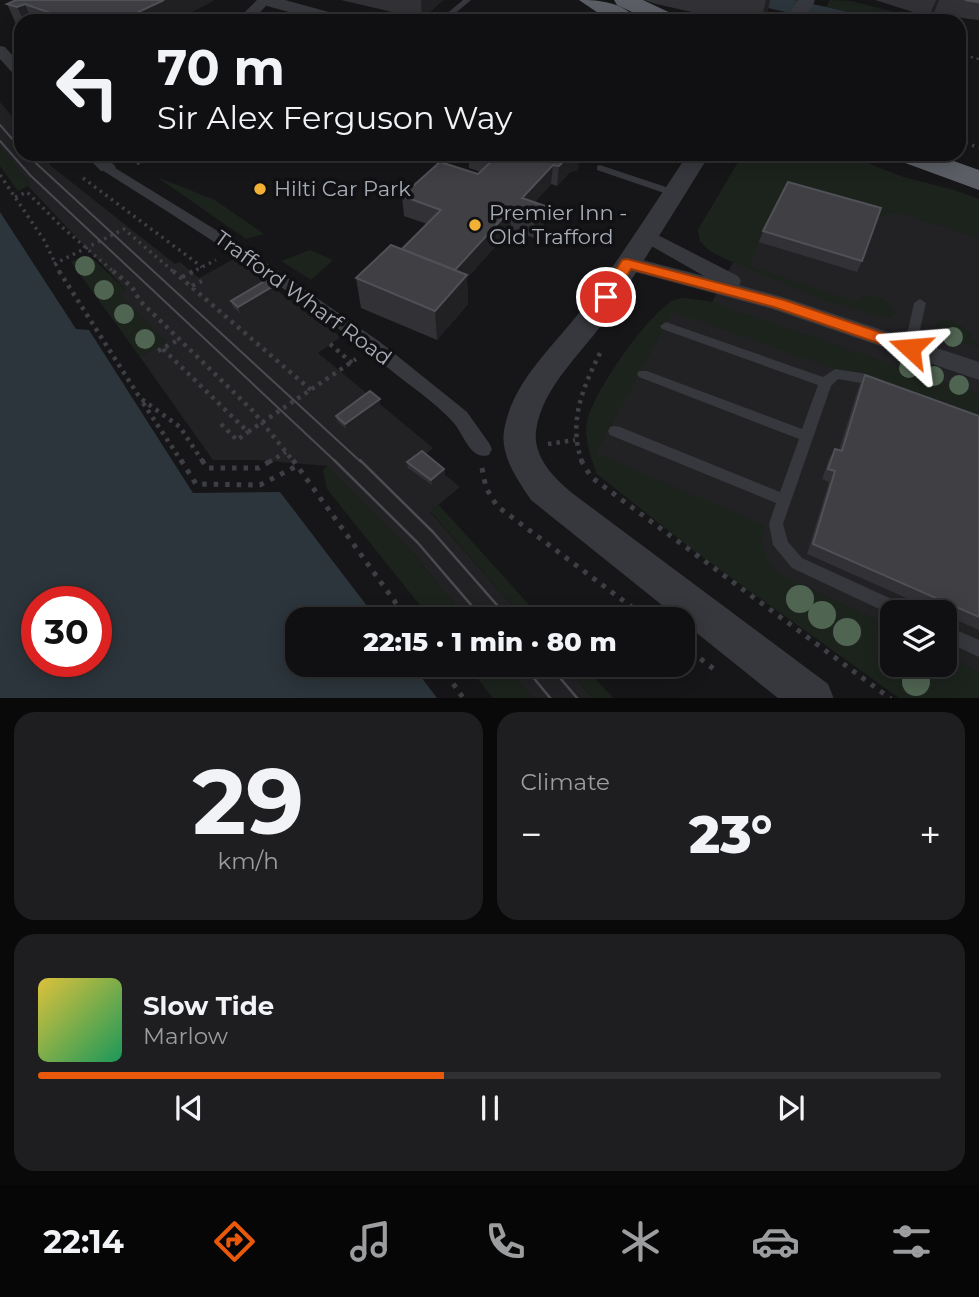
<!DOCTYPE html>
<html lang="en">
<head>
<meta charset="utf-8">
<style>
  :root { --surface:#101012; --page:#1e1e20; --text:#f1f3f6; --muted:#9c9d9f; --line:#303032; --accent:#ea580c }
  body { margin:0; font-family:Montserrat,sans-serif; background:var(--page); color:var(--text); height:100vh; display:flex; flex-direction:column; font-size:26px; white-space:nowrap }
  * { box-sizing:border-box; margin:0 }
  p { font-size:23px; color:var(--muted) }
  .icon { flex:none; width:38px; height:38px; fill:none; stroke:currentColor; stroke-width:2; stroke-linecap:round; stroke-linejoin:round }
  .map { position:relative; height:698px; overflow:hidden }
  .details { display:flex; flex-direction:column; gap:14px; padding:14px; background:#09090a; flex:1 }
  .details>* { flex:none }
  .hud { position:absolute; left:14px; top:14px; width:952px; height:147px; border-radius:21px; box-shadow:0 4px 18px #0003,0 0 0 2px var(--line); background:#101012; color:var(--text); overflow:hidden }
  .buttons { position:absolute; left:880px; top:600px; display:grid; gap:14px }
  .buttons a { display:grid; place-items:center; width:77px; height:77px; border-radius:14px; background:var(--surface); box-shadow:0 4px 18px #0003,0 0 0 2px var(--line); font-size:35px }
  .speed { position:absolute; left:21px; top:586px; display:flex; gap:14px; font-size:35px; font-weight:700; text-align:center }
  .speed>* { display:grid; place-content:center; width:91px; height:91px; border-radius:50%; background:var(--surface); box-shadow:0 4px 18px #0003,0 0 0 2px var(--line); line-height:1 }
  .speed .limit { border:10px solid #d22; background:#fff; color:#111 }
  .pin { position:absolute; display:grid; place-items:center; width:60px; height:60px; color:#fff; margin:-30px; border:4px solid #fff; border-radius:50%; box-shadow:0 2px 7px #0007 }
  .me { position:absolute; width:77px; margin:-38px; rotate:289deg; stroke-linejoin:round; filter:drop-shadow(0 0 5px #0008) }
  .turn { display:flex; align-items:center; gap:24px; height:147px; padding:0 28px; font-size:32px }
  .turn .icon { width:91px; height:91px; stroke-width:2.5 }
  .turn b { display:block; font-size:49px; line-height:60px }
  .big { font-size:52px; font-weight:800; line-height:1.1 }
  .details .tile { flex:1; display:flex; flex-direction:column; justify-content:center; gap:10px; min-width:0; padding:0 24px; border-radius:21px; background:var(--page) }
  .details .dial { align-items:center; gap:0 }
  .dial b { font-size:91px; line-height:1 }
  .song { display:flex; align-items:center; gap:21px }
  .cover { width:84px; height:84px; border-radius:10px; background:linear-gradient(135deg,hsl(50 70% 55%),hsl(150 70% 35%)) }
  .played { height:7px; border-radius:4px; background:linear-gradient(90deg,var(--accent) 45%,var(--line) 45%) }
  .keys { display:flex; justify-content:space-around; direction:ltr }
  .heat { display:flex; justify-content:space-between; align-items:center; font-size:38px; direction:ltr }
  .details .tiles { flex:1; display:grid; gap:14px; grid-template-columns:1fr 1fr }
  .tile:last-child { grid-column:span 2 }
  .trip { position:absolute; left:285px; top:607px; width:410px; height:70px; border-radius:21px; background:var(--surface); box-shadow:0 4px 18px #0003,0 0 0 2px var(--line); font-weight:800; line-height:70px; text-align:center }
  .tab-bar { display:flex; height:112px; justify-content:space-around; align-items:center; background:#060607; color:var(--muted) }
  .tab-bar .icon { width:49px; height:49px }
  .tab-bar .current { color:var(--accent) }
  .tab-bar b { font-size:32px; color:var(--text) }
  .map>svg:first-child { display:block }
  .built { fill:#222225; fill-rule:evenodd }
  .green { fill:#1c231d }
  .water { fill:#2c353c; fill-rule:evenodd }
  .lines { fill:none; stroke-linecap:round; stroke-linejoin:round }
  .path-far3 { stroke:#3d3f44; stroke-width:2.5; stroke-dasharray:2.5 3.5; stroke-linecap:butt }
  .path-far2 { stroke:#3d3f44; stroke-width:3.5; stroke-dasharray:2.5 4.5; stroke-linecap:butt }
  .path-far1 { stroke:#3d3f44; stroke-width:4.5; stroke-dasharray:3.5 5; stroke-linecap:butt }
  .path { stroke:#3d3f44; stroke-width:5; stroke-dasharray:4.5 7; stroke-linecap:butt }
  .service { fill:#37383d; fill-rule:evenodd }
  .pedestrian { fill:#37383d; fill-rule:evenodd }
  .minor { fill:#37383d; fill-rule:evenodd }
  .tertiary { fill:#37383d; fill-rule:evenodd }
  .trunk { fill:#5b5e65; fill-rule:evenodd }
  .tram-far1 { stroke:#4a4c52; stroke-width:2 }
  .tram { stroke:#4a4c52; stroke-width:2.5 }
  .minor-bridge { stroke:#37383d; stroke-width:15 }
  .tree { fill:#506452 }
  .wall { fill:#323236 }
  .shaded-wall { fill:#212124 }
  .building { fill:#3f3f44; stroke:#4f5156; stroke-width:2 }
  .route { fill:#ea580c; stroke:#983908; stroke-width:2 }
  .poi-dot { fill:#f2b134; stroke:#111113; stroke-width:2.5 }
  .labels { text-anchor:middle; stroke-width:7; stroke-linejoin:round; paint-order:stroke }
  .poi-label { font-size:21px; fill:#a8adb8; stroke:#111113; text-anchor:start }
  .street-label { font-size:21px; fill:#a8adb8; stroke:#111113 }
</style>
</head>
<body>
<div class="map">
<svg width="979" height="699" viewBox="0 0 979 699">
  <rect width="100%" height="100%" fill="#161618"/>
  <path class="built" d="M 0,102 L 21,127 L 21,154 L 44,154 L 51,166 L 175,264 L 180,262 L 199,278 L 234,259 L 341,337 L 318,353 L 433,448 L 423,457 L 460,487 L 430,512 L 524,619 L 467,619 L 411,551 L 327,466 L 257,460 L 213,460 L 140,357 L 166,342 L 118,294 L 126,290 L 28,186 L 31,185 L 0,147 Z
    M 743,154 L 979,222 L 979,698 L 923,698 L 624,486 L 590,447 L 586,433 L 588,420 L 606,383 L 647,324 L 671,301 L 684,298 L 712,302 L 733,262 L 710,251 L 700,241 L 698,230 ZM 892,612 L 945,612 L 945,665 L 892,665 Z
    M 505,665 L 564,665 L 593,698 L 533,698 Z"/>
  <path class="green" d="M 830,0 L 851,1 L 929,21 L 888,21 L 826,7 Z
    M 0,147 L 31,185 L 18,191 L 0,166 Z
    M 743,154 L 845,154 L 903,177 L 954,190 L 979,199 L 979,238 L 897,213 L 759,242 L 750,266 L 856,302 L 863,295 L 883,299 L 896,312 L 890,319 L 822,300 L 721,257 C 709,251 700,245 698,230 Z
    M 157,177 L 215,200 L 264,234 L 246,239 Z
    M 310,250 L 333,260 L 311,280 L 281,261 Z
    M 81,257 L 93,259 L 126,290 L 119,295 L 167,343 L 140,357 L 71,262 Z
    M 684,298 L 712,302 L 979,394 L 979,420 L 673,312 L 596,453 L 764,525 C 760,546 763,557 778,573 L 892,626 L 892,665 L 945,665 L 945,650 L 979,673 L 979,698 L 899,698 L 698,554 L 597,474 C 591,459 584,438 587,422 C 594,391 643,322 669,303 C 673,300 679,299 684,298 Z
    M 945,319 C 960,323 968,328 974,341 L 979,343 L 979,348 L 937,334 L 936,324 Z
    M 327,466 L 411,551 L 467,619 L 431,619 L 327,489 L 323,470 Z
    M 438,504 L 542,619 L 524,619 L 430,511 Z
    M 467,665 L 505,665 L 533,698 L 493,698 Z
    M 564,665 L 583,665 L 613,698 L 593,698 Z"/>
  <path class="water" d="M 732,0 L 795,0 L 888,21 L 826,21 Z
    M 0,212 L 76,329 L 89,330 L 193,493 L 280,492 L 377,619 L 298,620 L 298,665 L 412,665 L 437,698 L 0,698 ZM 96,602 L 96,662 L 37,662 L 37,602 Z"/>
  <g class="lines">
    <path class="path-far3" d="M 959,54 L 979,59"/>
    <path class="path-far2" d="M 959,140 L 979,148
      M 137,164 L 150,154
      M 0,175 L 44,240 L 60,273
      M 83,178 L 202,267
      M 15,197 L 27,192 L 62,227 L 115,273
      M 54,264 L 124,229 L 175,273
      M 190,273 L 216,260"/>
    <path class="path-far1" d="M 59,271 L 140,398 L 180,427 L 203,462
      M 113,271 L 132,287 L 140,301 L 253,411 L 294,462
      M 173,271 L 311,390
      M 182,277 L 194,271
      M 192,286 L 202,281
      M 330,344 L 352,363
      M 163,349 L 248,432 L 356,359
      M 158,351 L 180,339
      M 143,403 L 182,462
      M 221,424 L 237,440 L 248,432
      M 548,444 L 575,440
      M 269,462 L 286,452
      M 582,462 C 568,423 582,389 600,353"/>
    <path class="path" d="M 181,460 L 196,484 L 260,485 L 297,466
      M 202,460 L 207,468 L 259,468 L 272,460
      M 293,460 L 408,620
      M 581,460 L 591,477 L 891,699
      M 482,468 L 486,488 L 497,506 L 649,620
      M 682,645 L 718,672
      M 440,665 L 464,699"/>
    <path class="service" d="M 463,0 L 471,0 L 446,21 L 438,21 Z
      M 600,165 L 678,191 L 679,193 L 674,196 L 670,195 L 597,170 L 597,166 Z
      M 920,299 L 926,303 L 916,348 L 910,352 L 904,348 L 914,303 Z
      M 666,322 L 823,377 L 835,369 L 862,373 L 884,381 L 885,384 L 884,387 L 879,389 L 861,383 L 838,379 L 831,386 L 783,524 L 788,542 L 802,558 L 909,607 L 911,612 L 892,612 L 892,615 L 792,568 L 773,545 L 769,524 L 776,503 L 610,435 L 608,431 L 610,427 L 615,426 L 620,427 L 780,492 L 799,439 L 639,377 L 637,374 L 639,371 L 647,371 L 802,429 L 818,385 L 662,329 L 660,326 Z
      M 945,625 L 979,640 L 979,657 L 945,641 Z"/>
    <path class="pedestrian" d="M 107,163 L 242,246 L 380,342 L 467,412 L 489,443 L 492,449 L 489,455 C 470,461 464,434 453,422 C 434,401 406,383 383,364 C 296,292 198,231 102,170 L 102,164 Z"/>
    <path class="minor" d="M 257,0 L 272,0 L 251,21 L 236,21 Z
      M 0,46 L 5,47 L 21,65 L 21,79 L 16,77 L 0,59 Z
      M 84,154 L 103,154 L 116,167 L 113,171 L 101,171 Z
      M 646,229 L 738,276 L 741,281 L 739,285 L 786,298 L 979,362 L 979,380 L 772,309 L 620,268 L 617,263 L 620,258 L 627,256 L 704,276 L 639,239 L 636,235 L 639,231 Z"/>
    <path class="tertiary" d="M 257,0 L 285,0 L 347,17 L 350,21 L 321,21 L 260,4 Z
      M 688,154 L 710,154 C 677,207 644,261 610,313 C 586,350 542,385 536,431 C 533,457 554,478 572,493 L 828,684 L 834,699 L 779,699 L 531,500 C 518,481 500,455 504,431 C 512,379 559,342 588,301 C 623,254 655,203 688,154 Z"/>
    <path class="trunk" d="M 579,0 C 600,0 624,2 638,21 L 610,21 Z
      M 614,0 L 643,0 L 677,16 L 681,21 L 651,21 L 617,5 Z
      M 892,154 L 934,154 L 979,170 L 979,190 L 897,160 Z"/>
    <path class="tram-far1" d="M 0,125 L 21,149
      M 0,141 L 30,175 L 336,462
      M 26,154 L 361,462"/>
    <path class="tram" d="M 334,460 L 418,543 L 484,620
      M 360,460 L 433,532 L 510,620
      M 523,665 L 551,699
      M 549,665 L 578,699"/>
    <path class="minor-bridge" d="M 794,21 L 807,0"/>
  </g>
  <g class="tree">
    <circle cx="85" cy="266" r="10"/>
    <circle cx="104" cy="290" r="10"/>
    <circle cx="124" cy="314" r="10"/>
    <circle cx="953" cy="337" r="10"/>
    <circle cx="145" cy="339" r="10"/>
    <circle cx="909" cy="368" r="10"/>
    <circle cx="934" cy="376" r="10"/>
    <circle cx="959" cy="385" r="10"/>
    <circle cx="800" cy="599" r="14"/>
    <circle cx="822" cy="615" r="14"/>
    <circle cx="847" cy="632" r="14"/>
    <circle cx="916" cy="682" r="14"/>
  </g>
  <path class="wall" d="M 341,0 L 443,0 L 422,19 Z
    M 644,0 L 770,0 L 767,13 L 761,21 L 732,21 L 656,4 Z
    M 875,0 L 979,0 L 979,20 L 969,19 L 934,13 L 929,17 Z
    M 213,1 L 173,21 L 21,21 L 21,27 L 17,26 L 7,4 Z
    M 469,154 L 579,154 L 578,170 L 570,172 L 557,186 L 551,184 L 535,202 L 544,226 L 534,238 L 511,229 L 467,278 L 468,304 L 437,340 L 361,308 L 356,278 L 402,249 L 427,224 L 404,216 L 402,196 L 478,174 L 481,172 L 469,168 Z
    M 763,231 L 862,261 L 857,272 L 759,242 Z
    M 275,285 L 277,291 L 240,313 L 233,307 L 231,301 Z
    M 865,375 L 979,416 L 979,630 L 945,615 L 945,612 L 938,612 L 807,554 L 829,482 L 822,479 L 829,459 L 835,449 L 839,450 L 859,386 Z
    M 380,404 L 346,429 L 337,421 L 336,416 Z
    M 407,462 L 444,469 L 445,475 L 432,485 L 408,468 Z"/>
  <path class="shaded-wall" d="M 164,0 L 212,0 L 213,1 L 173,21 L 119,21 Z
    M 421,0 L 443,0 L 422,19 Z
    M 766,0 L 770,0 L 767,13 L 761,21 Z
    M 936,0 L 939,0 L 934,13 L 929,17 Z
    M 25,4 L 32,21 L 24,21 L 17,7 Z
    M 570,154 L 579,154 L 578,170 L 570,172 L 557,186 L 559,166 Z
    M 553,165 L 551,184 L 525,214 L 522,198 Z
    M 545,206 L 544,226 L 534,238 L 535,218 Z
    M 511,209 L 511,229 L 467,278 L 468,304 L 437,340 L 435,311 L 455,270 Z
    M 275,285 L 277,291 L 240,313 L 238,307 Z
    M 380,399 L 380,404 L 346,429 L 345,424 Z
    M 444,469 L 445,475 L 432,485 L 431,480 Z"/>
  <path class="building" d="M 16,0 L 164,0 L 119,21 L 67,21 L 71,20 L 25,4 L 17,7 L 7,4 Z
    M 965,0 L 979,0 L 979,2 L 977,2 Z
    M 485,154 L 570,154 L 559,166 L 553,165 L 522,198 L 545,206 L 535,218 L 511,209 L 455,270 L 402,249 L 441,210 L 402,196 L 440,162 L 478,174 L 496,157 Z
    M 788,182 L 881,208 L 862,261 L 763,231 Z
    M 391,245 L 467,275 L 435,311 L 356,278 Z
    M 268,279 L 275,285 L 238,307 L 231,301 Z
    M 865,375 L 979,416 L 979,617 L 813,544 L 835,471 L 828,469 L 835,449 L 842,451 Z
    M 370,391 L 380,399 L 345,424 L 336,416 Z
    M 422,451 L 444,469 L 431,480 L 407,462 Z"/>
  <path class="route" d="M 627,259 L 784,300 L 915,344 L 918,348 L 910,354 L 774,307 L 631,269 L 612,301 L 601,301 L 599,297 L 601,294 L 622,260 Z"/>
  <g class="poi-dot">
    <circle cx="260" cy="189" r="7"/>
    <circle cx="475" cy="225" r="7"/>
  </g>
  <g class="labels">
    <g class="poi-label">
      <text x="274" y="196">Hilti Car Park</text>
      <text x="489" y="220">Premier Inn -<tspan x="489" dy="24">Old Trafford</tspan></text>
    </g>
    <g class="street-label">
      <text transform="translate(303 298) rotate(36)" y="7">Trafford Wharf Road</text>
    </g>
  </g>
</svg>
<div class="buttons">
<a><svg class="icon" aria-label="layers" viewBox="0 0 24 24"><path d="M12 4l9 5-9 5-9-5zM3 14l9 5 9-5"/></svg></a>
</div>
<div class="speed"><div class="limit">30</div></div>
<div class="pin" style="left:606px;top:297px;background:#d93025"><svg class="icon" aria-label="arrive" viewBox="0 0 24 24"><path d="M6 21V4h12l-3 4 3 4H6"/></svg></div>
<svg class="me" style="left:910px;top:348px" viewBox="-20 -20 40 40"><path d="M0-17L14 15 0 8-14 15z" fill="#ea580c" stroke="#fff" stroke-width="4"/></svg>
<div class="trip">22:15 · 1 min · 80 m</div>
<div class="hud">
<div class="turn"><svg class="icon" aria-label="left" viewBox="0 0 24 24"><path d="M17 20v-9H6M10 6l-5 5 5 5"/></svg><div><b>70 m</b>Sir Alex Ferguson Way</div></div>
</div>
</div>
<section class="details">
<div class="tiles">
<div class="tile dial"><b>29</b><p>km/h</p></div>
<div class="tile"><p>Climate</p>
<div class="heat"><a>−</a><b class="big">23°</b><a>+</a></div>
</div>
<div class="tile">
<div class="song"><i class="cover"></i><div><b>Slow Tide</b><p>Marlow</p></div></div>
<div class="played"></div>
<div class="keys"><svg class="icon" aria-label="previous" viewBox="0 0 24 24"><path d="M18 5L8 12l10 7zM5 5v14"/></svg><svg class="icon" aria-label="pause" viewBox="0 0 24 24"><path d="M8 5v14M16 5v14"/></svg><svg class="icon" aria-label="next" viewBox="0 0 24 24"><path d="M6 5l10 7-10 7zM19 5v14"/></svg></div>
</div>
</div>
</section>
<nav class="tab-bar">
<b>22:14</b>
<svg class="icon current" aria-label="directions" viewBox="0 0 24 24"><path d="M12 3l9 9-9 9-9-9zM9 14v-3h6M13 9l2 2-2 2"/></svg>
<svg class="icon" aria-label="music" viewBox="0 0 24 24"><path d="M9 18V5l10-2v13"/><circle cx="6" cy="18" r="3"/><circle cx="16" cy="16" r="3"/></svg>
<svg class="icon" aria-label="phone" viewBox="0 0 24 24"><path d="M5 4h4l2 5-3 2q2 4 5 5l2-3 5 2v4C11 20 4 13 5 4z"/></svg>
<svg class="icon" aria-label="climate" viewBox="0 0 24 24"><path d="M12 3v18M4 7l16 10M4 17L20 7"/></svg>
<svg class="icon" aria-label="car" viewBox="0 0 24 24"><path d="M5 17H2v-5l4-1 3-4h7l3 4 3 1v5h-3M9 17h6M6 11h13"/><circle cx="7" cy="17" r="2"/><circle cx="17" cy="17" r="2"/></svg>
<svg class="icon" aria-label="filters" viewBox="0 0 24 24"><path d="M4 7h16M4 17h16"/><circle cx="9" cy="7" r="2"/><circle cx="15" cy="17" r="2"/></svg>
</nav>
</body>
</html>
